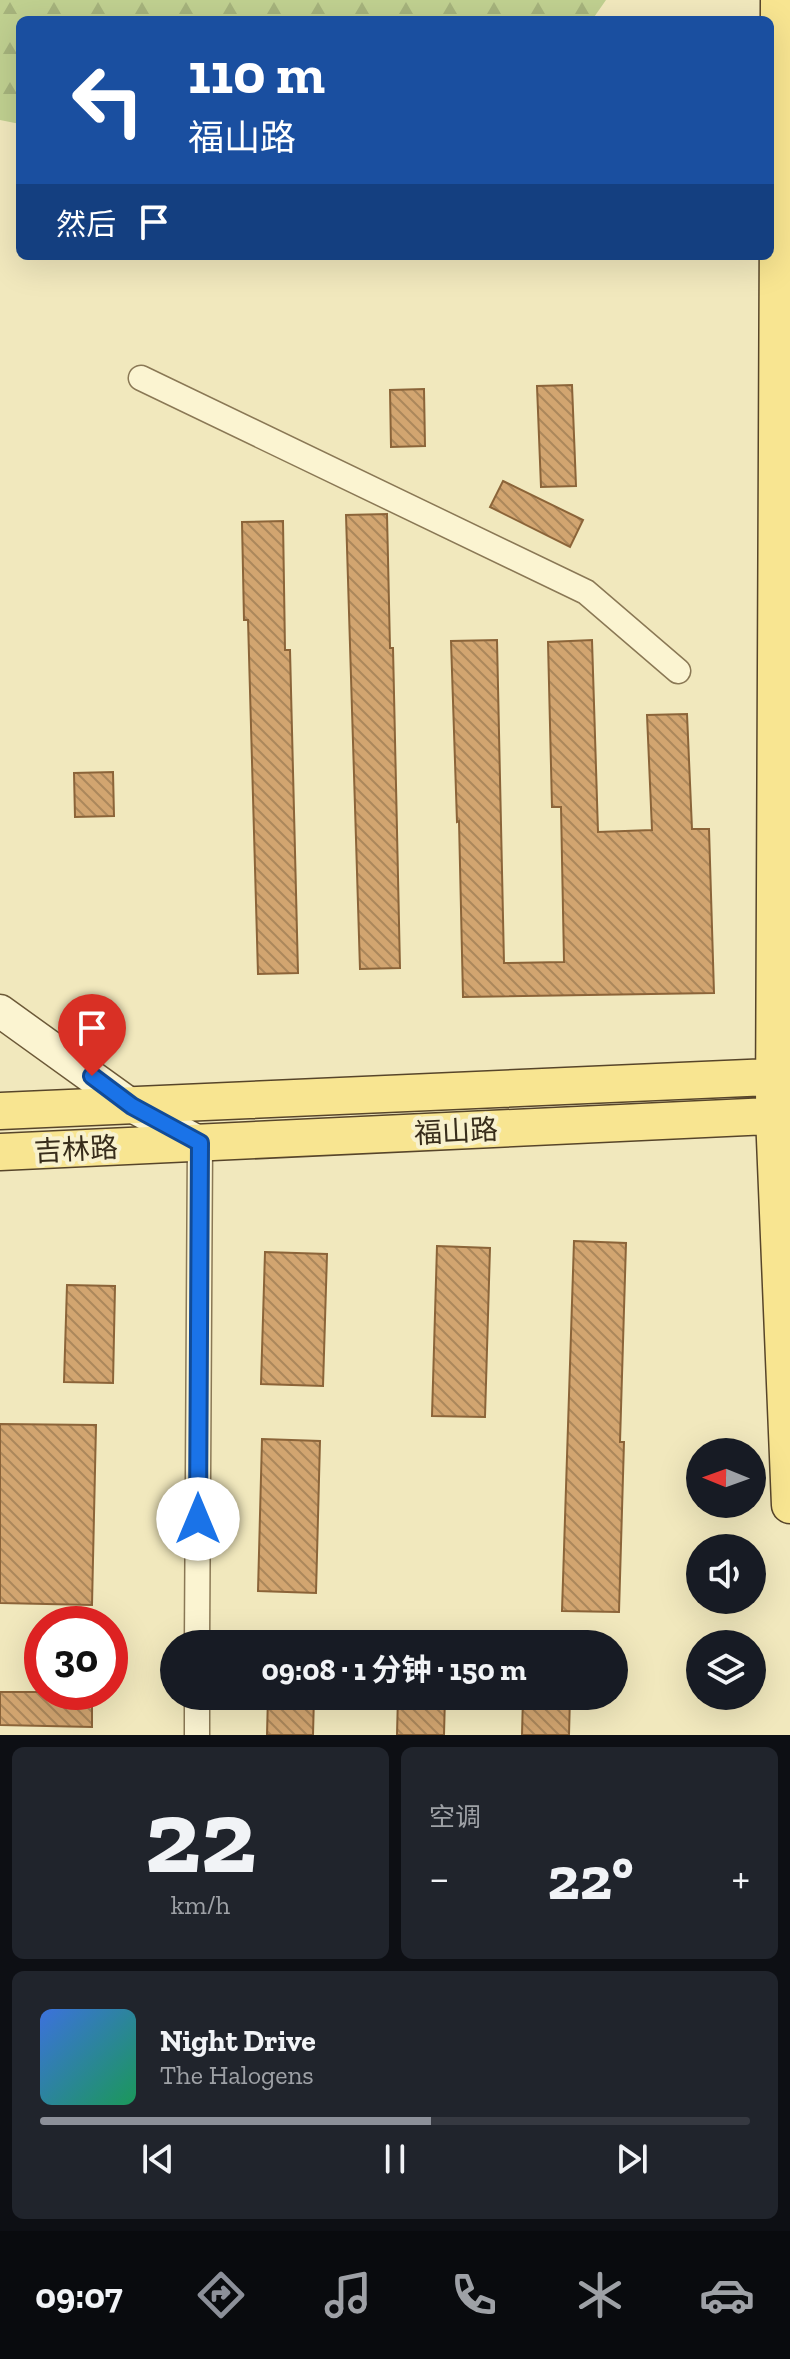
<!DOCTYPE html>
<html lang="zh">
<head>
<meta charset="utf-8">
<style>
  :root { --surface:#171b24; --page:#20242c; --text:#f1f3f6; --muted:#9ea1a6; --line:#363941; --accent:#8c9099 }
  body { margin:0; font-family:"Zilla Slab","Noto Sans SC",serif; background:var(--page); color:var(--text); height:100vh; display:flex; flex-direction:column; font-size:30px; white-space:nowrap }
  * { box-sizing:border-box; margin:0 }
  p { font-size:26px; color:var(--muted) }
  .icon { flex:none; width:44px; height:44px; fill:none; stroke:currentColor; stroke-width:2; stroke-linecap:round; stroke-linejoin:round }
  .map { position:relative; height:1735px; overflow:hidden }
  .panel { display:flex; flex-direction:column; gap:12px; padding:12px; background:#0d0f14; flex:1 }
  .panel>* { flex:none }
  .top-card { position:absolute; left:16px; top:16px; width:758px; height:244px; border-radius:12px; box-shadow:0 8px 32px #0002; background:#1a4fa0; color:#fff; overflow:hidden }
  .needle { width:52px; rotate:271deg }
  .buttons { position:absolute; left:686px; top:1438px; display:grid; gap:16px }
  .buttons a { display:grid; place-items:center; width:80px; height:80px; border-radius:50%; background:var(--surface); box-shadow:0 8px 32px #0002; font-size:40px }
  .speed { position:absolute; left:24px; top:1606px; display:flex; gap:16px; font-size:40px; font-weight:700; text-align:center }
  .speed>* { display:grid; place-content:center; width:104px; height:104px; border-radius:50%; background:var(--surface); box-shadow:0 8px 32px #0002; line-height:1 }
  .speed .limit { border:12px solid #d22; background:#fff; color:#111 }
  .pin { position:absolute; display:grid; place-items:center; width:68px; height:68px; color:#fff; margin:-82px -34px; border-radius:50% 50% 50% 0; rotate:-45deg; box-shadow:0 0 8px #0007 }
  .pin .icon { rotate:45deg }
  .me { position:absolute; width:88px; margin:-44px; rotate:0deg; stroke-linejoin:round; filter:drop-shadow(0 0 6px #0008) }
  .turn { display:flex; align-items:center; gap:28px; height:168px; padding:0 40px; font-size:36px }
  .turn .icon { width:104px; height:104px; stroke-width:2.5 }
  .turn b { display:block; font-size:56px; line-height:68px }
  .then { display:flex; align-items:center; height:76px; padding:0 40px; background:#0003; gap:16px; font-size:30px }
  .big { font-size:60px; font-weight:700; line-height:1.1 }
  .panel .card { flex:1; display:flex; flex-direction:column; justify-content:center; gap:12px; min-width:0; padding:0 28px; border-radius:12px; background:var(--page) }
  .panel .dial { align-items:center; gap:0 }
  .dial b { font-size:104px; line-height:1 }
  .song { display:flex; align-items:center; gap:24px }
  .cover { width:96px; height:96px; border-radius:12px; background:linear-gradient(135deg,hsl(220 70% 55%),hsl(150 70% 35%)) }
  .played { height:8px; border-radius:4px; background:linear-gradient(90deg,var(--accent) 55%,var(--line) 55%) }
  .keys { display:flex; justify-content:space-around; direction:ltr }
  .heat { display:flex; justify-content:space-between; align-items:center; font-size:44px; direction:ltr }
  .panel .tiles { flex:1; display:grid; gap:12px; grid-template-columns:1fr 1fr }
  .card:last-child { grid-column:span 2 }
  .trip { position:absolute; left:160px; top:1630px; width:468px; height:80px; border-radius:40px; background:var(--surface); box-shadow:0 8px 32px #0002; font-weight:700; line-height:80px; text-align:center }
  .tabs { display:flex; height:128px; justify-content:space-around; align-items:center; background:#090b0e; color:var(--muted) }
  .tabs .icon { width:56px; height:56px }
  .tabs .current { color:var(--accent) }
  .tabs b { font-size:36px; color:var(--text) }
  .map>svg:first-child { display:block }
  .forest { fill:url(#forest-firs) }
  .building { fill:url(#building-back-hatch); stroke:#8b6439; stroke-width:2 }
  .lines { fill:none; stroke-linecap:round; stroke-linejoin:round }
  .street-casing { stroke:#8a7855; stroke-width:27 }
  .secondary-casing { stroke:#6c5938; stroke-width:35 }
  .primary-casing { stroke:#57452a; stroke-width:39 }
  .street { stroke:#fbf4d1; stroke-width:24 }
  .secondary { stroke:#fbf4d1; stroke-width:32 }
  .primary { stroke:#f8e591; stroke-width:36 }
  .route-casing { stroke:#114b97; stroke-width:20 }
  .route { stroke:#1a73e8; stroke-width:14 }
  .labels { text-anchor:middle; stroke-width:8; stroke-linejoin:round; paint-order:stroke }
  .street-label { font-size:28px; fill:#382d1b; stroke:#f8f1cd }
</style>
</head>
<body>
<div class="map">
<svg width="790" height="1735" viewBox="0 0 790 1735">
  <defs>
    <pattern id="forest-firs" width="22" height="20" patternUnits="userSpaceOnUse" patternTransform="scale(2)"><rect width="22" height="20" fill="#c0d090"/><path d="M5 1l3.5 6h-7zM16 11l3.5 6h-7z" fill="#a6b37c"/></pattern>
    <pattern id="building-back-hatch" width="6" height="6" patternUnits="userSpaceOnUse" patternTransform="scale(2)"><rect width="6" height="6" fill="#d2a570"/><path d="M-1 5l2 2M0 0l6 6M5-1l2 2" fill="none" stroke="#ab875b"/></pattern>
  </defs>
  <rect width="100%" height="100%" fill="#f1e8bd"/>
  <path class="forest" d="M 0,0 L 606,0 L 592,20 L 20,20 L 20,124 L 0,120 Z"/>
  <path class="building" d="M 572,385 L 576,486 L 541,487 L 537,386 Z
    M 424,389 L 425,446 L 391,447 L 390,390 Z
    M 503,481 L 583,520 L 570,547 L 490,507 Z
    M 387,514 L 390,648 L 393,648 L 400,968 L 360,969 L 346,515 Z
    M 283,521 L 285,650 L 290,650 L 298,973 L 258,974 L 248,620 L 244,620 L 242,522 Z
    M 497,640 L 504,963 L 564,962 L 561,807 L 552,807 L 548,642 L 592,640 L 598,832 L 652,830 L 647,715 L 687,714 L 692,829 L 709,829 L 714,993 L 463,997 L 459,821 L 457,822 L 451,641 Z
    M 113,772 L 114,816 L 75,817 L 74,773 Z
    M 574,1241 L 626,1243 L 620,1442 L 624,1442 L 619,1612 L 562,1611 Z
    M 437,1246 L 490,1248 L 485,1417 L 432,1416 Z
    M 265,1252 L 327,1254 L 323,1386 L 261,1384 Z
    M 67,1285 L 115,1286 L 113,1383 L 64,1382 Z
    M 0,1424 L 96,1425 L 92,1605 L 0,1603 Z
    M 262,1439 L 320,1441 L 316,1593 L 258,1591 Z
    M 0,1692 L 92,1692 L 92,1727 L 0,1725 Z
    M 268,1696 L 314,1696 L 313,1735 L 267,1735 Z
    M 398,1696 L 445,1696 L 444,1735 L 397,1735 Z
    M 523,1696 L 570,1696 L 569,1735 L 522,1735 Z"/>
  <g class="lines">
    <defs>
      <path id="street" d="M 141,378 L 586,592 L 678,671
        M 197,1644 L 200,1143
        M 197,1735 L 197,1696"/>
      <path id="secondary" d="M 0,1011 L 132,1106 L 200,1143"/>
      <path id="primary" d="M 779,0 L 774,1115 L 790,1505
        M 0,1111 L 790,1076
        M 0,1152 L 790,1115"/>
    </defs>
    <use href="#street" class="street-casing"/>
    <use href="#secondary" class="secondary-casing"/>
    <use href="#primary" class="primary-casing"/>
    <use href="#street" class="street"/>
    <use href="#secondary" class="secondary"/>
    <use href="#primary" class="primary"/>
  </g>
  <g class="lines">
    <defs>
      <path id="route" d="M 92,1076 L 132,1106 L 200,1143 L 198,1519"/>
    </defs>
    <use href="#route" class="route-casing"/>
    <use href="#route" class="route"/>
  </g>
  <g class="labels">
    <g class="street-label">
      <text transform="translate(456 1131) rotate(-3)" y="10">福山路</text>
      <text transform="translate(76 1149) rotate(-3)" y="10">吉林路</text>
    </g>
  </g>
</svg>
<div class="buttons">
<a><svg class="needle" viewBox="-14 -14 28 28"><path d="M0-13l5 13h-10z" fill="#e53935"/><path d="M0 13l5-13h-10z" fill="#9ea1a6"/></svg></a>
<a><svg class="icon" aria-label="sound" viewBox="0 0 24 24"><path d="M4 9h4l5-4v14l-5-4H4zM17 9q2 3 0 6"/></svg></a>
<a><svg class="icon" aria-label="layers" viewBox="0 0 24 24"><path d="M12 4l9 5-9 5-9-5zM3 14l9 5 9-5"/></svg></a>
</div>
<div class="speed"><div class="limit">30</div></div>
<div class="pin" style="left:92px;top:1076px;background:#d93025"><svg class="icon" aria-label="arrive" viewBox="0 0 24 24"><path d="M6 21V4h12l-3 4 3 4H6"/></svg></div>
<svg class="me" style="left:198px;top:1519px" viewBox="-20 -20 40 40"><circle r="19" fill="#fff"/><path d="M0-13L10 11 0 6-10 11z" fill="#1a73e8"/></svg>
<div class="trip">09:08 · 1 分钟 · 150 m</div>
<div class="top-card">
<div class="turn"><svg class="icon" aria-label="left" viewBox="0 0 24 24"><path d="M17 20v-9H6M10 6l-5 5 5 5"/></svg><div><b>110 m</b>福山路</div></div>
<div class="then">然后<svg class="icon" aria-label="arrive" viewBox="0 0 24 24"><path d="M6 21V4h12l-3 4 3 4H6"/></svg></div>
</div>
</div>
<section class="panel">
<div class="tiles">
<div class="card dial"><b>22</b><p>km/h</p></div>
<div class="card"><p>空调</p>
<div class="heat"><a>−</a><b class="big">22°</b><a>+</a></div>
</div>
<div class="card">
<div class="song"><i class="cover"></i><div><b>Night Drive</b><p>The Halogens</p></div></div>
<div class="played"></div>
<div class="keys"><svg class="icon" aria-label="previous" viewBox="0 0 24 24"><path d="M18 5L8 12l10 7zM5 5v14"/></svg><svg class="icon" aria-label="pause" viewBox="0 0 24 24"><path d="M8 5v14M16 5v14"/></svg><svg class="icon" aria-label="next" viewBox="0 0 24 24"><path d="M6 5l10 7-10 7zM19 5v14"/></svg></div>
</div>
</div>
</section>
<nav class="tabs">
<b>09:07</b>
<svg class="icon current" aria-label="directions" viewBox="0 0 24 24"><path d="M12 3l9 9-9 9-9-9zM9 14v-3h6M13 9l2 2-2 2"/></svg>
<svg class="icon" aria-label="music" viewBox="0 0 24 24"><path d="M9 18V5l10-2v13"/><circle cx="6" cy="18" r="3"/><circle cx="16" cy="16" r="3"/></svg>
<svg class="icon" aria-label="phone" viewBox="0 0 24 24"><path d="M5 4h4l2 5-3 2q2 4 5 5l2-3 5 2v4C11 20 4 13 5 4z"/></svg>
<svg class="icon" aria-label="climate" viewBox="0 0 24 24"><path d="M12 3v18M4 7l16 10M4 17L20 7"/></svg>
<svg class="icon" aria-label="car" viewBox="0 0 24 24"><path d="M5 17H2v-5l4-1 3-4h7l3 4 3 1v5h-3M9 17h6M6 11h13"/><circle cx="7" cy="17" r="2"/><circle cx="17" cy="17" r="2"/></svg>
</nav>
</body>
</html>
